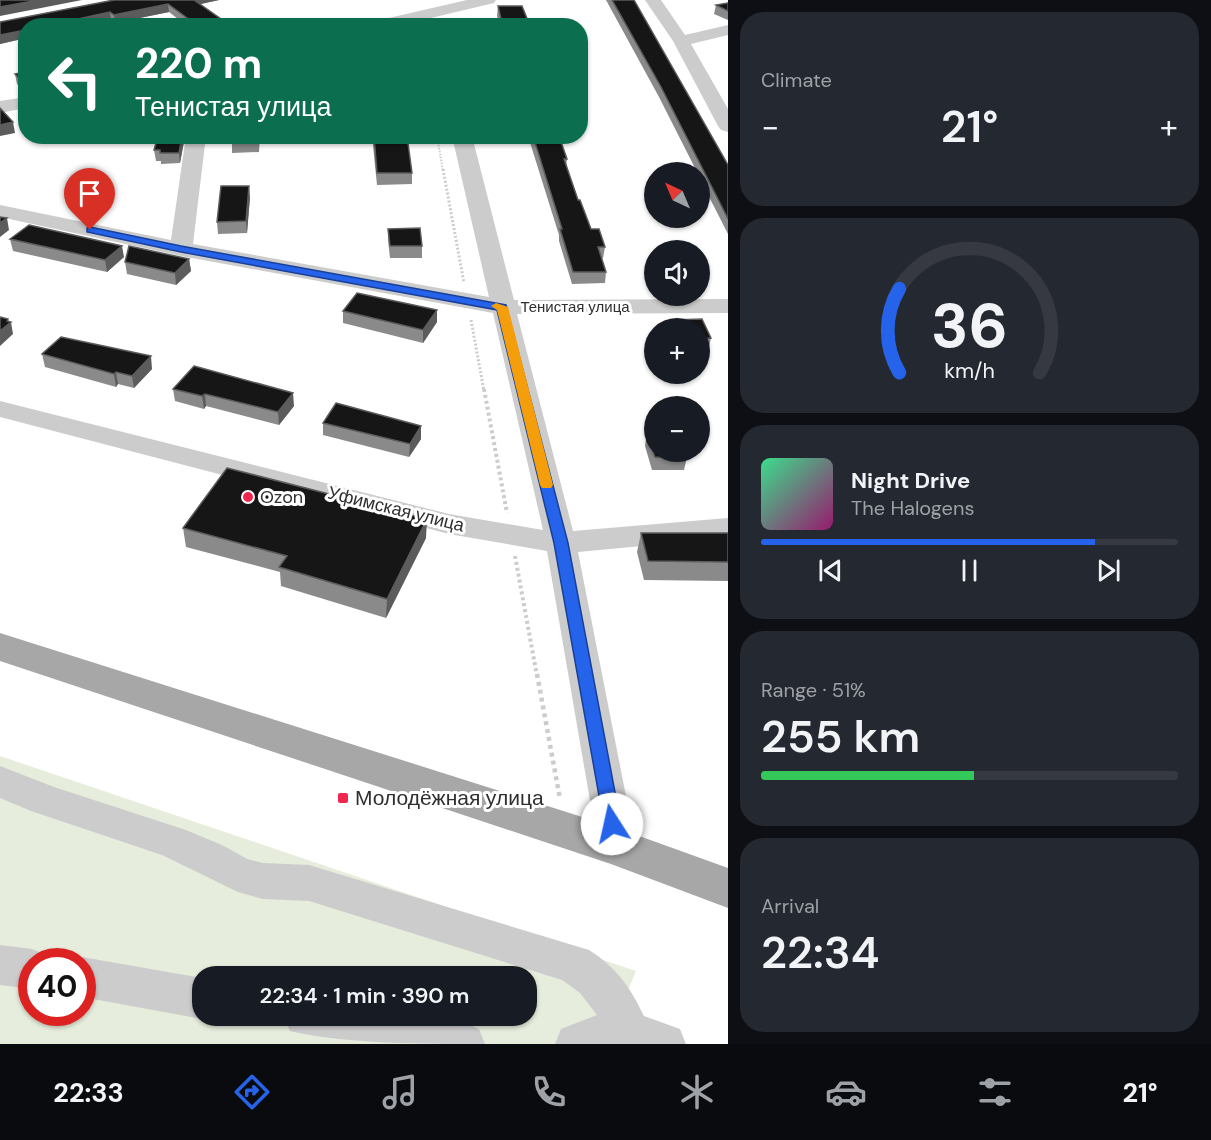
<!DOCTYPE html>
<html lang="en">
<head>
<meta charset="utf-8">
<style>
  :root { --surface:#171b24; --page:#242831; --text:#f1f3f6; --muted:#9ea1a6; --line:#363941; --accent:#2563eb }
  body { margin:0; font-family:"DM Sans",sans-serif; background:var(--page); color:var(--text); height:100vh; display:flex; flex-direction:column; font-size:22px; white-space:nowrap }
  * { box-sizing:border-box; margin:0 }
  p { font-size:20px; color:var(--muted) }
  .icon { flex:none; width:33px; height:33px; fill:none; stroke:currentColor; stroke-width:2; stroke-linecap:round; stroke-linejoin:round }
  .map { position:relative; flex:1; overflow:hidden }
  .drawer { display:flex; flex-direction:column; gap:12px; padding:12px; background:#0d0f14; width:483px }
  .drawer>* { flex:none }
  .top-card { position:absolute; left:18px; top:18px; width:570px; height:126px; border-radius:24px; box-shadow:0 2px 4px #0004; background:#0b6e4f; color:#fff; overflow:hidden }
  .needle { width:39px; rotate:316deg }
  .fabs { position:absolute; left:644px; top:162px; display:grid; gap:12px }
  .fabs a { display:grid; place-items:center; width:66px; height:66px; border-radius:50%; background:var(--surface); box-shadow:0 2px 4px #0004; font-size:30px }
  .speed { position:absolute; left:18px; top:948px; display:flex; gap:12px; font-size:30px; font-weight:700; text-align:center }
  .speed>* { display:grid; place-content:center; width:78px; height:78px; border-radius:50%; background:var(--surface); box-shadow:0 2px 4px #0004; line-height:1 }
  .speed .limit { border:9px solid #d22; background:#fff; color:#111 }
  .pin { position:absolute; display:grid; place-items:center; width:51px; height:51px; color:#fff; margin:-62px -26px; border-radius:50% 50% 50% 0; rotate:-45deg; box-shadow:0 0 6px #0007 }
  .pin .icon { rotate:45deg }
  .me { position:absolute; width:66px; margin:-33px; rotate:350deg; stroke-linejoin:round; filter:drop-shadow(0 0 4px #0008) }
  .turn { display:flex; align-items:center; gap:21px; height:126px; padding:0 18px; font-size:27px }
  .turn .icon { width:78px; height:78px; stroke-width:2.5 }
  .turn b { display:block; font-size:42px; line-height:51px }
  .big { font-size:45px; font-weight:600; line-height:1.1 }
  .drawer .tile { flex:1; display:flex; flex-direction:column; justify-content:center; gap:9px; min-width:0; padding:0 21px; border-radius:24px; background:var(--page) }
  .drawer .dial { align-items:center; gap:0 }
  .dial svg { height:156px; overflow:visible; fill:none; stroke:var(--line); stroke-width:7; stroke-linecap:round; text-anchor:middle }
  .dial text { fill:var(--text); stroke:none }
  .song { display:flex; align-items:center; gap:18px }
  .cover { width:72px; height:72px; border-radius:9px; background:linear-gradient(135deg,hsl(150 70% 55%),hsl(320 70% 35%)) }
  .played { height:6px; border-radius:3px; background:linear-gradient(90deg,var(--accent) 80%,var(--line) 80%) }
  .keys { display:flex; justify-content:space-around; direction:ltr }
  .heat { display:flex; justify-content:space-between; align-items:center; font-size:33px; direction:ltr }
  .charge { height:9px; border-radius:4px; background:linear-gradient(90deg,#34c759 51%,var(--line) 0) }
  .trip { position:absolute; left:192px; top:966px; width:345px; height:60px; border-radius:24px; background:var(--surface); box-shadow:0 2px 4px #0004; font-weight:600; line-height:60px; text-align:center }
  .tabs { display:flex; height:96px; justify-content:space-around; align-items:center; background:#090b0e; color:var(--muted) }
  .tabs .icon { width:42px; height:42px }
  .tabs .active { color:var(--accent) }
  .tabs b { font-size:27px; color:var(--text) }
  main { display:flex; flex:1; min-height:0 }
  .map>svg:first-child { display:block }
  .green { fill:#e7eddc; fill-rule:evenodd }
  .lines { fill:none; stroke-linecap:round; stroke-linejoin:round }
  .path-far3 { stroke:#ccc; stroke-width:2; stroke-dasharray:1.5 1.5; stroke-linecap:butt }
  .path-far2 { stroke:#ccc; stroke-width:3; stroke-dasharray:2 2; stroke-linecap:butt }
  .path-far1 { stroke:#ccc; stroke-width:4; stroke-dasharray:3 3; stroke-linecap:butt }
  .path { stroke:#ccc; stroke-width:4.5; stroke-dasharray:4 4; stroke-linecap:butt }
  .minor { fill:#ccc; fill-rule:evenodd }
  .major { fill:#a7a7a7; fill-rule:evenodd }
  .wall { fill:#8a8a8a }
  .shaded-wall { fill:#5c5c5c }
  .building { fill:#161616; stroke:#5c5c5c; stroke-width:1.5 }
  .route { fill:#2563eb; stroke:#184099; stroke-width:1.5 }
  .slow { fill:#f59e0b }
  .poi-dot { fill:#f1264e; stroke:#fff; stroke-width:2 }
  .labels { text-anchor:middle; stroke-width:6; stroke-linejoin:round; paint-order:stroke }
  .far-street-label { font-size:15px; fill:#2f2f2f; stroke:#fff }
  .poi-label { font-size:18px; fill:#2f2f2f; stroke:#fff; text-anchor:start }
  .street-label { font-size:18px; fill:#2f2f2f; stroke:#fff }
  .near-poi-label { font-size:21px; fill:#2f2f2f; stroke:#fff; text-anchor:start }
</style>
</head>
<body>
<main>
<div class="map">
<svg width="728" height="1044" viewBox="0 0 728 1044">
  <rect width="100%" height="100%" fill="#fff"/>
  <path class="green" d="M 0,756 L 636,971 L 606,1044 L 0,1044 ZM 32,962 L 82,962 L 82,1012 L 32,1012 ZM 202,976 L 526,976 L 526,1016 L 202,1016 Z"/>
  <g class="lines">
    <path class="path-far3" d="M 437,136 L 443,171"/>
    <path class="path-far2" d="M 443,169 L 464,283
      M 471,320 L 484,391"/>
    <path class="path-far1" d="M 484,389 L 507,513
      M 515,556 L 537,676"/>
    <path class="path" d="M 537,674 L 560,799"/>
    <path class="minor" d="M 467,0 L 496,0 L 494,3 L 397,26 L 365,26 L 367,23 Z
      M 645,0 L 661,0 L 685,35 L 728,25 L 728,35 L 691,44 L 728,109 L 728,132 L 721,130 L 718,126 L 673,41 Z
      M 26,97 L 26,108 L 0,113 L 0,101 Z
      M 186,136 L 206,136 L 193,244 L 489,297 L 452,136 L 472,136 L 514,300 L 728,299 L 728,313 L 517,314 L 573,531 L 728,518 L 728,538 L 578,552 L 636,847 L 631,859 L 617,864 L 603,859 L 598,847 L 547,551 L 449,534 L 0,417 L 0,401 L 449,514 L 543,530 L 493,313 L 181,256 L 0,217 L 0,205 L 171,240 Z
      M 0,766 L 54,787 L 186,830 L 224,846 L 247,859 L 263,863 L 309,865 L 589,950 C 616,967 630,987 644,1016 L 680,1029 L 686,1044 L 555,1044 L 561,1029 L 597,1015 L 580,993 L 562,980 L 309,901 L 263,899 L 238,892 L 162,855 L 31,811 L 0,798 Z
      M 0,945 L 32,949 L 47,955 L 50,962 L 32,962 L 32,989 L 0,985 Z
      M 82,957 L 202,978 L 202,1016 L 210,1016 L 202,1019 L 82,997 L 82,962 L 70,962 Z
      M 283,1016 L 424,1016 L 463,1022 L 479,1029 L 485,1044 C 426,1044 343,1044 290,1031 Z"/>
    <path class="major" d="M 0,633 L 617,828 L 728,868 L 728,908 L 611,864 L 0,661 Z"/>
  </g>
  <path class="wall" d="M 114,0 L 219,0 L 200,4 L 231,26 L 187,26 L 169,12 L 115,23 L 111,21 L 88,26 L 26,26 L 26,38 L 0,44 L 0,22 Z
    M 606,0 L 634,0 L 728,165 L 728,234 L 699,177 L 699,172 L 697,172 L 659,97 Z
    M 728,3 L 728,20 L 714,14 L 716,5 Z
    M 498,6 L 530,26 L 496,26 L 497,23 L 499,23 L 497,16 Z
    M 26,72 L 26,93 L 17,84 L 15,74 Z
    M 185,136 L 180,163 L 161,164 L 161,161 L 156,161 L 154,150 Z
    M 232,136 L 260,136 L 259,152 L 232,153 Z
    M 372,136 L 407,136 L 412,173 L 412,184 L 377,185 Z
    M 528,136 L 559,136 L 567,159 L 566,167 L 578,200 L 591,229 L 605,247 L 603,258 L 602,258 L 606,272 L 605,283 L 572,284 L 559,241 L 559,235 Z
    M 250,197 L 247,233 L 218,234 L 217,222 Z
    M 388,229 L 422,246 L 422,258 L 390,258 L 388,240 Z
    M 10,239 L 124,257 L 107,272 L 13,251 Z
    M 189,259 L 191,271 L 176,285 L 127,274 L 125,262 Z
    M 343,311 L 437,322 L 423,343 L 343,323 Z
    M 702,319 L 711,338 L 708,351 L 699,351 L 699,328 L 670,328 L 672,320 Z
    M 42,354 L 152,369 L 134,388 L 118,384 L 116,387 L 45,367 Z
    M 173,389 L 294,406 L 279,425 L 206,406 L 204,409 L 175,401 Z
    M 323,423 L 421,426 L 421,439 L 409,457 L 323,435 Z
    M 647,433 L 687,457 L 684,470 L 652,470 L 645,446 Z
    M 183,528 L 426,538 L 386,618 L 281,586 L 280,572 L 186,547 Z
    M 641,533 L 728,533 L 728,581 L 644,580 L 637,552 Z"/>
  <path class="shaded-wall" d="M 39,0 L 82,0 L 0,16 L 0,7 Z
    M 191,0 L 219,0 L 192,6 Z
    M 168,4 L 169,12 L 115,23 L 114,15 Z
    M 110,12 L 111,21 L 88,26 L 46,26 Z
    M 26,30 L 26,38 L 0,44 L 0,35 Z
    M 13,122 L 15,133 L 0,136 L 0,125 Z
    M 182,136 L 185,136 L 180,163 L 179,153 Z
    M 249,186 L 250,197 L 247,233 L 246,221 Z
    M 7,218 L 9,230 L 0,237 L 0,223 Z
    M 122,246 L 124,257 L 107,272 L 105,260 Z
    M 189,259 L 191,271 L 176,285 L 175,273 Z
    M 437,310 L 437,322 L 423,343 L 423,330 Z
    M 8,319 L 9,323 L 11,322 L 13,334 L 0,346 L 0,331 Z
    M 151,356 L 152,369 L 134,388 L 132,376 Z
    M 116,372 L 118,384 L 116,387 L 114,374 Z
    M 293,393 L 294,406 L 279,425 L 278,412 Z
    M 205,394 L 206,406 L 204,409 L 202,396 Z
    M 421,426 L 421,439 L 409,457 L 410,444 Z
    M 427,519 L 426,538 L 386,618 L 387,599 Z"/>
  <path class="building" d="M 0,0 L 39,0 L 0,7 Z
    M 114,0 L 194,0 L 231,26 L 198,26 L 168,4 L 114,15 L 110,12 L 46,26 L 26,26 L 26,30 L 0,35 L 0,22 Z
    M 612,0 L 634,0 L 728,165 L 728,219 L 661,87 Z
    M 728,3 L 728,11 L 716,5 Z
    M 498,6 L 522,6 L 530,26 L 497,26 L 497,23 L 502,23 Z
    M 26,72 L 26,85 L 15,74 Z
    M 0,108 L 13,122 L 0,125 Z
    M 158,136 L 182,136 L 179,153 L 160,153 L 160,150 L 154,150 Z
    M 232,136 L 259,136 L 258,143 L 231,143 Z
    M 374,136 L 407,136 L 412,173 L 377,173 Z
    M 533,136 L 559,136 L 567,159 L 564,159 L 578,200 L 580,200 L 591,229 L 599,229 L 605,247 L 598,247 L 606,272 L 573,272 L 560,229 L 562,229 Z
    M 221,186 L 249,186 L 246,221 L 217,222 Z
    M 0,217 L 7,218 L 0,223 Z
    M 29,225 L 122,246 L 105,260 L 10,239 Z
    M 420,228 L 422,246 L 390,246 L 388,229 Z
    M 129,246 L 189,259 L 175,273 L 125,262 Z
    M 357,293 L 437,310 L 423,330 L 343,311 Z
    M 0,317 L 8,319 L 7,321 L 11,322 L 0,331 Z
    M 702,319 L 711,338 L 699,339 L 699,328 L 675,328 L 672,320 Z
    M 61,337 L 151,356 L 132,376 L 116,372 L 114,374 L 42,354 Z
    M 194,366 L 293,393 L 278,412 L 205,394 L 202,396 L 173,389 Z
    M 336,403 L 421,426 L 410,444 L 323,423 Z
    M 647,433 L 654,433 L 654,452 L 685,452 L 687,457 L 655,457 Z
    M 227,468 L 427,519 L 387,599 L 279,567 L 287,556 L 183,528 Z
    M 641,533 L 728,533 L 728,562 L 648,561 Z"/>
  <path class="route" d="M 90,227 L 181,246 L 506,305 L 568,543 L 621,824 L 618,829 L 612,831 L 606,829 L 604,824 L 554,543 L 497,310 L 181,252 L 87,232 L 87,228 Z"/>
  <path class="slow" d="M 496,303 L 508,307 L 553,485 L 551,488 L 542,488 L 540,485 L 497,310 L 491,306 Z"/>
  <g class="poi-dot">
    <circle cx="248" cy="497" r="6"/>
    <rect x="337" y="792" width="12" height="12" rx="3"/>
  </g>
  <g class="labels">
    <g class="far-street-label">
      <text x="575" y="312">Тенистая улица</text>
    </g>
    <g class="poi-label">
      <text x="260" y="503">Ozon</text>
    </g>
    <g class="street-label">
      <text transform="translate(396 509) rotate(14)" y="6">Уфимская улица</text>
    </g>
    <g class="near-poi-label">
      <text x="355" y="805">Молодёжная улица</text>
    </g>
  </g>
</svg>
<div class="fabs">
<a><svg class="needle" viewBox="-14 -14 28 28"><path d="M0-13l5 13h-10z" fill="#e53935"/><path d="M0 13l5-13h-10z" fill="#9ea1a6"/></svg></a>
<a><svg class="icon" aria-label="sound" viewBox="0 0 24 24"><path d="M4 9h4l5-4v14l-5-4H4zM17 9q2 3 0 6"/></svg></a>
<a>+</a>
<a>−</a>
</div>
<div class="speed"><div class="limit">40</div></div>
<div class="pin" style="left:90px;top:230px;background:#d93025"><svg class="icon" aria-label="arrive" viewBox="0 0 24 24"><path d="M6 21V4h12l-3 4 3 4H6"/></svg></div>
<svg class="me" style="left:612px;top:824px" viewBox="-20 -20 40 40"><circle r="19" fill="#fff"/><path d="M0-13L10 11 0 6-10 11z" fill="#2563eb"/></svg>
<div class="trip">22:34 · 1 min · 390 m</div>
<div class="top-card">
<div class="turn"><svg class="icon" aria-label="left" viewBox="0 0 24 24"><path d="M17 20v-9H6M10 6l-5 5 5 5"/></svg><div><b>220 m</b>Тенистая улица</div></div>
</div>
</div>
<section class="drawer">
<div class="tile"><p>Climate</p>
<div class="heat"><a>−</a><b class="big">21°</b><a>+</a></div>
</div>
<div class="tile dial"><svg viewBox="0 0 100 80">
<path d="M14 69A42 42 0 1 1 86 69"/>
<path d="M14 69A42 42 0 0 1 14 26" stroke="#2563eb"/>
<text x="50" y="56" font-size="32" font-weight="700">36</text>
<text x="50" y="72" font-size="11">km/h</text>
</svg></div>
<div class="tile">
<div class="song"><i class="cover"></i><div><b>Night Drive</b><p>The Halogens</p></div></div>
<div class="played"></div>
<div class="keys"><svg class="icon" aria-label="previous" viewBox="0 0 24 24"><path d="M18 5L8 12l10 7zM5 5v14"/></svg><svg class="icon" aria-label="pause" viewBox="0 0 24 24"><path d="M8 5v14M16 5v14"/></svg><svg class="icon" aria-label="next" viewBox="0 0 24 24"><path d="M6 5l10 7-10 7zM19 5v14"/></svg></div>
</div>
<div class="tile"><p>Range · 51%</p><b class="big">255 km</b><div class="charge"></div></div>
<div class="tile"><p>Arrival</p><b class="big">22:34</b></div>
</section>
</main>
<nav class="tabs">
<b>22:33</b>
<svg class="icon active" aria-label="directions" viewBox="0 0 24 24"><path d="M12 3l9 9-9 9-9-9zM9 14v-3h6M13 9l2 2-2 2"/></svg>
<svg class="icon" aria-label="music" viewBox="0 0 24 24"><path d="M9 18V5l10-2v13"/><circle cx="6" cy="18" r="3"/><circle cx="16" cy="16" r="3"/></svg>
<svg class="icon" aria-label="phone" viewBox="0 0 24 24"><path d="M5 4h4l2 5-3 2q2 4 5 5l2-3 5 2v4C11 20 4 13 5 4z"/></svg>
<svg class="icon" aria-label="climate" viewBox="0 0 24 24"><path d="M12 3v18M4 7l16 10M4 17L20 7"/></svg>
<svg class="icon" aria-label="car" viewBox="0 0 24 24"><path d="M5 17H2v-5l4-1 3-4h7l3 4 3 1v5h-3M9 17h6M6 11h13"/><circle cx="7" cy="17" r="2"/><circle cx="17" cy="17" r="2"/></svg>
<svg class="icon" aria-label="filters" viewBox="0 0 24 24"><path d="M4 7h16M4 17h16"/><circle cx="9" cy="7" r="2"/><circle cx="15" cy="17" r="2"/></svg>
<b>21°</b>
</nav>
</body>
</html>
